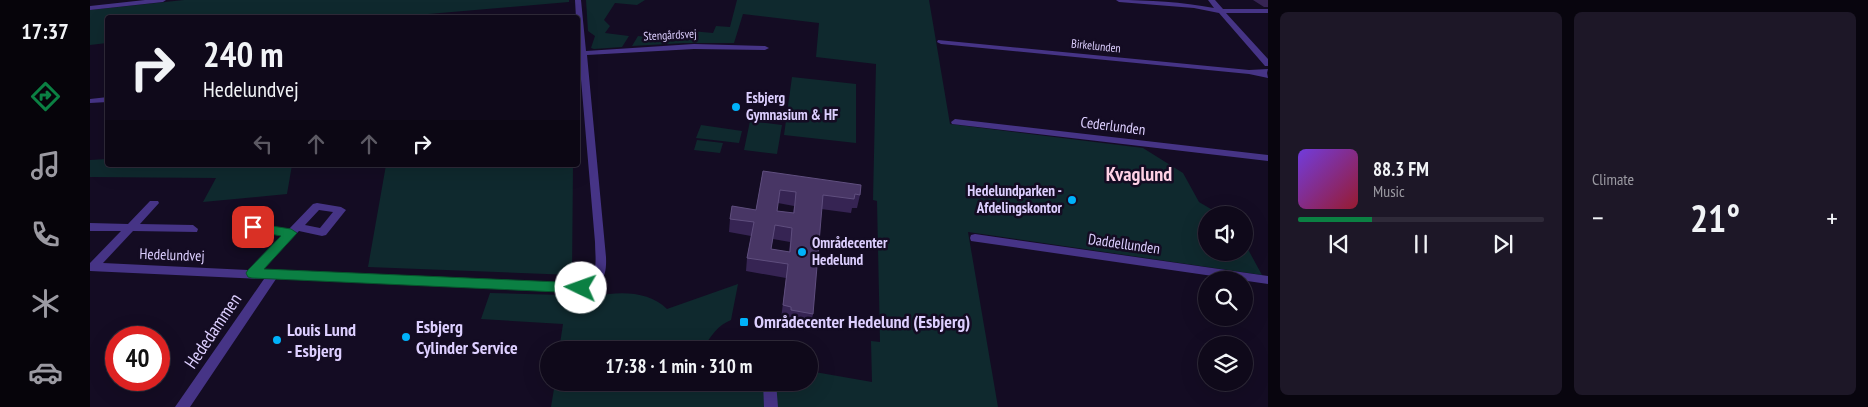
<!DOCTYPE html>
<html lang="en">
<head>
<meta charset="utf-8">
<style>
  :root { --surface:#0f091a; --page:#1d1727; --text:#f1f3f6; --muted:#9b9aa2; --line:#2f2a39; --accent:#0b8043 }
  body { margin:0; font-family:"PT Sans Narrow",sans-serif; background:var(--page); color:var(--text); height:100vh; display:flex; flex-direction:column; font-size:19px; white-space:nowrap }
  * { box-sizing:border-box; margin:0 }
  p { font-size:16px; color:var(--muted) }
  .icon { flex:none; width:28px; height:28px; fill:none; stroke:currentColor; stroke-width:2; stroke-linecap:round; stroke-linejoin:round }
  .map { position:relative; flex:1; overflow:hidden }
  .drawer { display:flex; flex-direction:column; gap:12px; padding:12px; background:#08050e; width:600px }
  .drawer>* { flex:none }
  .guide { position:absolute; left:15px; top:15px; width:475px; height:152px; border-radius:5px; box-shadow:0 5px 20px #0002,0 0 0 1px var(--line); background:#0f091a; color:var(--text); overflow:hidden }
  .buttons { position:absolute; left:1108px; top:206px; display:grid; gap:10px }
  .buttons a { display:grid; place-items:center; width:55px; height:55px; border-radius:50%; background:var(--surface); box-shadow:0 5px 20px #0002,0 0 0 1px var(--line); font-size:25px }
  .speed { position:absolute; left:15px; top:326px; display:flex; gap:10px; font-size:25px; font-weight:700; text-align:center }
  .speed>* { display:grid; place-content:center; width:65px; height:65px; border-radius:50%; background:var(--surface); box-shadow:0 5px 20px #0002,0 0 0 1px var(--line); line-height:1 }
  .speed .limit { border:8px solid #d22; background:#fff; color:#111 }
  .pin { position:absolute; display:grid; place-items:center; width:42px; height:42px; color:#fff; margin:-21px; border-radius:10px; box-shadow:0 2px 8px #0006 }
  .me { position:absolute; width:55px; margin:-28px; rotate:273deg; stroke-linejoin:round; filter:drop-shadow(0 0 4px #0008) }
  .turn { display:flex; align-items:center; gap:18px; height:105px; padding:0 15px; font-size:22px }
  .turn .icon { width:65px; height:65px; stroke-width:2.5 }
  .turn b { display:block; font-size:35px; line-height:42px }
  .lanes { display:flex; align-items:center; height:48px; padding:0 15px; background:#0003; justify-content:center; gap:25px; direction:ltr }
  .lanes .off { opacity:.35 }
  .big { font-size:38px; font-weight:700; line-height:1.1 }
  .drawer .widget { flex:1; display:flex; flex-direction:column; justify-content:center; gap:8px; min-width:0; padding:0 18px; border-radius:8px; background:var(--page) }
  .song { display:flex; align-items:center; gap:15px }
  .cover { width:60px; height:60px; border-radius:8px; background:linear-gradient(135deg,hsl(260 70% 55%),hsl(350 70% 35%)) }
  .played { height:5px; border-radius:2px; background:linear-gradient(90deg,var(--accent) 30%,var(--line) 30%) }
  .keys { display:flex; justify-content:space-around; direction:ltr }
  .heat { display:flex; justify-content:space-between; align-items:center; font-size:28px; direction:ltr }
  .drawer .tiles { flex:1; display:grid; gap:12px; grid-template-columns:repeat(2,1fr) }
  .trip { position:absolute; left:450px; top:341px; width:278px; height:50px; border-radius:25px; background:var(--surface); box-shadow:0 5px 20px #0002,0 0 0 1px var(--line); font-weight:700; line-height:50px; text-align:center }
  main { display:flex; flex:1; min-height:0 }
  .tabs { display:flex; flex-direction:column; width:90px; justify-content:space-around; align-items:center; background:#06040a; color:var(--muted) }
  .tabs .icon { width:35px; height:35px }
  .tabs .current { color:var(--accent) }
  .tabs b { font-size:22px; color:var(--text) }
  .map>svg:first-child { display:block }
  .green { fill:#0f292e }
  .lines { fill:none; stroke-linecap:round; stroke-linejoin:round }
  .minor { fill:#463486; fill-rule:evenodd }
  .wall { fill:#362453; fill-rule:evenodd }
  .building { fill:#483665; stroke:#5f4e7e; fill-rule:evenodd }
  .route { fill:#0b8043; stroke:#07532c }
  .poi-dot { fill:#00b2fa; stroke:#140c23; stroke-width:2 }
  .labels { text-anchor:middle; stroke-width:5; stroke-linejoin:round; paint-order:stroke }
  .far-street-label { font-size:12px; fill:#ddcfff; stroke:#140c23 }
  .poi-label { font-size:15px; font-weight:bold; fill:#ddcfff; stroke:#140c23; text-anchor:start }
  .street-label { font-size:15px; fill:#ddcfff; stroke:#140c23 }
  .near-poi-label { font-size:18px; font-weight:bold; fill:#ddcfff; stroke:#140c23; text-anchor:start }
  .near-street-label { font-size:18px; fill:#ddcfff; stroke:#140c23 }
  .district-label { font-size:20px; font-weight:bold; fill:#ffd1e5; stroke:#140c23 }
</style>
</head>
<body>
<main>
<nav class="tabs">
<b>17:37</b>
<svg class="icon current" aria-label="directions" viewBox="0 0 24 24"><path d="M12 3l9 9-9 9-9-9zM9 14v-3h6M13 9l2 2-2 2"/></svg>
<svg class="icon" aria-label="music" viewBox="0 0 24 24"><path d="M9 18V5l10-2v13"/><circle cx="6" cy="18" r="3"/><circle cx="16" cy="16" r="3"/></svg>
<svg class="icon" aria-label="phone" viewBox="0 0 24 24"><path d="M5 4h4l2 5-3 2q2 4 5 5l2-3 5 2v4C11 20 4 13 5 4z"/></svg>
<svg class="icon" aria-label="climate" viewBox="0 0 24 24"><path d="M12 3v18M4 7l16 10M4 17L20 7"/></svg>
<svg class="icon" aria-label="car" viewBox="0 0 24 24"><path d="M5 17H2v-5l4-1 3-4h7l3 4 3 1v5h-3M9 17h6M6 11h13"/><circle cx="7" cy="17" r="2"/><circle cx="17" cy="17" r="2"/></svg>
</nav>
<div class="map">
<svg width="1178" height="407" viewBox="0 0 1178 407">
  <rect width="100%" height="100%" fill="#140c23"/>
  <path class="green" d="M 94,0 L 479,0 L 479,2 L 292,18 L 18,18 L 17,43 L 0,45 L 0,10 Z
    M 496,0 L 555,0 L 547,5 L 525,3 L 514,20 L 520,26 L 515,33 L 539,36 L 532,47 L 504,49 L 501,48 L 505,36 L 498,31 Z
    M 647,0 L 839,0 L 860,124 L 1053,148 L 1093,173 L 1109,202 L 1131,215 L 1116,215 L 1116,252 L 1154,252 L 1154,242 L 1172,275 L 878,232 L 908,407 L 461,407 L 465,383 L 719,382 L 719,371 L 782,382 L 781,341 L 790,342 L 787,201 L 783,200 L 786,64 L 726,57 L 729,23 L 653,14 L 644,43 L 594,43 L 542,46 L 548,36 L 591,41 L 594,34 L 601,31 L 623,33 L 626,26 L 640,27 Z
    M 702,77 L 766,84 L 766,143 L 694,135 Z
    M 660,121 L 692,125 L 687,154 L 654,150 Z
    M 611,125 L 652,131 L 649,143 L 606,138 Z
    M 607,140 L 633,143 L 630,153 L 604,150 Z
    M 17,159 L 18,165 L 128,165 L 128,167 L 202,165 L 197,194 L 113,202 L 126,178 L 0,177 L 0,160 Z
    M 296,165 L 483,165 L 482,275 L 278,267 Z
    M 648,284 L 641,320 C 628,325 621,336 614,347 L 618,350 L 469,350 L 473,324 L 391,319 L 400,293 L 507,296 C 529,291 560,291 577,309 Z"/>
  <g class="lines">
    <path class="minor" d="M 55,0 L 76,0 L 73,2 L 0,10 L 0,6 Z
      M 485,0 L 491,0 L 496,51 L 604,44 L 675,46 L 679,48 L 675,50 L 604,49 L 497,55 L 516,257 C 517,279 511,286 491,292 L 186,279 L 100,407 L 85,407 L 174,279 L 0,271 L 0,263 L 31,231 L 0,231 L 0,223 L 38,224 L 60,201 L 68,201 L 69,203 L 50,224 L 103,225 L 108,229 L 107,232 L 43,231 L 13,263 L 158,270 L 192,235 L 159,230 L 158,227 L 159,224 L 163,223 L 199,229 L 223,204 L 227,203 L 251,207 L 256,210 L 236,235 L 232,236 L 209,231 L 172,270 L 491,284 C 510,278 505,258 505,242 L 489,56 L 488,56 L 488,52 L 489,52 L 488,18 L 486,18 ZM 229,210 L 243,212 L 230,228 L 215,225 Z
      M 1026,0 C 1059,0 1092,2 1124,8 L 1118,0 L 1125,0 L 1133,9 L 1178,9 L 1178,13 L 1136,13 L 1178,59 L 1178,66 L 1175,66 L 1129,13 L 1104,8 L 1029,2 Z
      M 848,40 L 1159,70 L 1178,69 L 1177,73 L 1178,78 L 1159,74 L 851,44 L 847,42 Z
      M 18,97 L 18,102 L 0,103 L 0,99 Z
      M 865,119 L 1178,155 L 1178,161 L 862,124 L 861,122 Z
      M 885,234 L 1178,276 L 1178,284 L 881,241 L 880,238 L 881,235 Z
      M 673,382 L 686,382 L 688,407 L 674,407 Z"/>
  </g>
  <path class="wall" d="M 1163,0 L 1178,0 L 1178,7 L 1174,7 Z
    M 673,171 L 770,195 L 767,208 L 762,208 L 761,213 L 731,209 L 723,314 L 720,328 L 698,324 L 698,321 L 691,319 L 696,278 L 656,271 L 657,258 L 661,236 L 639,232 L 640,219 L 666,210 ZM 688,203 L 704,206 L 703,213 L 687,211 ZM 683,239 L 700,242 L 699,252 L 681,249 Z"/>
  <path class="building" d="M 673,171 L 771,185 L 770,195 L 765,194 L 764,199 L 733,195 L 723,314 L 701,310 L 701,307 L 693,305 L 698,264 L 657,258 L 664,222 L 640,219 L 642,206 L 666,210 ZM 690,190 L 706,192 L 704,213 L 687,211 ZM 685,225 L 702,228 L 700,252 L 681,249 Z"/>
  <path class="route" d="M 163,223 L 201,229 L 207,233 L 174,269 L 491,283 L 495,284 L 497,288 L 495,291 L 491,293 L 162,278 L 158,277 L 156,273 L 158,270 L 191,236 L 159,230 L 157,227 L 159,224 Z"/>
  <g class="poi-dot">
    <circle cx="646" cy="107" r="5"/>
    <circle cx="982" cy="200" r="5"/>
    <circle cx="712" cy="252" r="5"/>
    <rect x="649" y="317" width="10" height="10" rx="2.5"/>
    <circle cx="316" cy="337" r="5"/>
    <circle cx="187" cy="340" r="5"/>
  </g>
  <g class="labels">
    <g class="far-street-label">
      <text transform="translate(580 35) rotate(-3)" y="4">Stengårdsvej</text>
      <text transform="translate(1006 46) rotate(6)" y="4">Birkelunden</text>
    </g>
    <g class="poi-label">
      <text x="656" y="103">Esbjerg<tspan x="656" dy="17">Gymnasium &amp; HF</tspan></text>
      <text x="972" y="196" text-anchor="end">Hedelundparken -<tspan x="972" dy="17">Afdelingskontor</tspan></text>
      <text x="722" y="248">Områdecenter<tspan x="722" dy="17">Hedelund</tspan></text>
    </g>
    <g class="street-label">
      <text transform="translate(1023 126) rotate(7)" y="5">Cederlunden</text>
      <text transform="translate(1034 244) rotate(8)" y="5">Daddellunden</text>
      <text transform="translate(82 255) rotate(2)" y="5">Hedelundvej</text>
    </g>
    <g class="near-poi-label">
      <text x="664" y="328">Områdecenter Hedelund (Esbjerg)</text>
      <text x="326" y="333">Esbjerg<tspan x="326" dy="21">Cylinder Service</tspan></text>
      <text x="197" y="336">Louis Lund<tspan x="197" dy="21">- Esbjerg</tspan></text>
    </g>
    <g class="near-street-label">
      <text transform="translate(123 331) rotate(-56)" y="6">Hededammen</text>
    </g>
    <g class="district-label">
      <text x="1049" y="181">Kvaglund</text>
    </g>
  </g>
</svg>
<div class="buttons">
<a><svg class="icon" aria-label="sound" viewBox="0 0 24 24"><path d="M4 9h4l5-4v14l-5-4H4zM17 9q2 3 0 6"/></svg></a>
<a><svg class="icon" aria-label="search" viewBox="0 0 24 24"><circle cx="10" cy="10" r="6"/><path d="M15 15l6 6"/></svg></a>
<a><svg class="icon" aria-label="layers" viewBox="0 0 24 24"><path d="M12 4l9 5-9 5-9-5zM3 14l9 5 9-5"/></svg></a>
</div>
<div class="speed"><div class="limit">40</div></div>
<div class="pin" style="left:163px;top:227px;background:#d93025"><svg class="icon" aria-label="arrive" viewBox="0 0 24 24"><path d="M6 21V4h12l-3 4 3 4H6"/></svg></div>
<svg class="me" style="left:491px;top:288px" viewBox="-20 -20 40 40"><circle r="19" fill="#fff"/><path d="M0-13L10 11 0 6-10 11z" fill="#0b8043"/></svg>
<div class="trip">17:38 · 1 min · 310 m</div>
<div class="guide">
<div class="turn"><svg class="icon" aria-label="right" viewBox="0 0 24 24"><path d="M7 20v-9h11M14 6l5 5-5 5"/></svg><div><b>240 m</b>Hedelundvej</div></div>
<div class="lanes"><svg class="icon off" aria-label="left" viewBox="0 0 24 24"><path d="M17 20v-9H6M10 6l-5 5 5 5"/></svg><svg class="icon off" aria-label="ahead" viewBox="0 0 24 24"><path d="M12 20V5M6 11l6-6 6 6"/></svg><svg class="icon off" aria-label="ahead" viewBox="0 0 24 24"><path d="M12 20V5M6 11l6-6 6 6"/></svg><svg class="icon" aria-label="right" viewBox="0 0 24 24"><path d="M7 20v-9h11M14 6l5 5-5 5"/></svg></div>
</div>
</div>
<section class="drawer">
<div class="tiles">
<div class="widget">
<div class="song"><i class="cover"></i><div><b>88.3 FM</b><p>Music</p></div></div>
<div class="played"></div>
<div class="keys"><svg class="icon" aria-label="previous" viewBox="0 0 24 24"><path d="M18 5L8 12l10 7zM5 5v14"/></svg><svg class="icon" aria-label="pause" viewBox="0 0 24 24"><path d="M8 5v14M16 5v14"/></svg><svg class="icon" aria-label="next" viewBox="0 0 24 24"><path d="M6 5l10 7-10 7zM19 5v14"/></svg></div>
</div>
<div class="widget"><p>Climate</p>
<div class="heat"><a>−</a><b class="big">21°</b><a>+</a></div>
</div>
</div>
</section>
</main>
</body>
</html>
